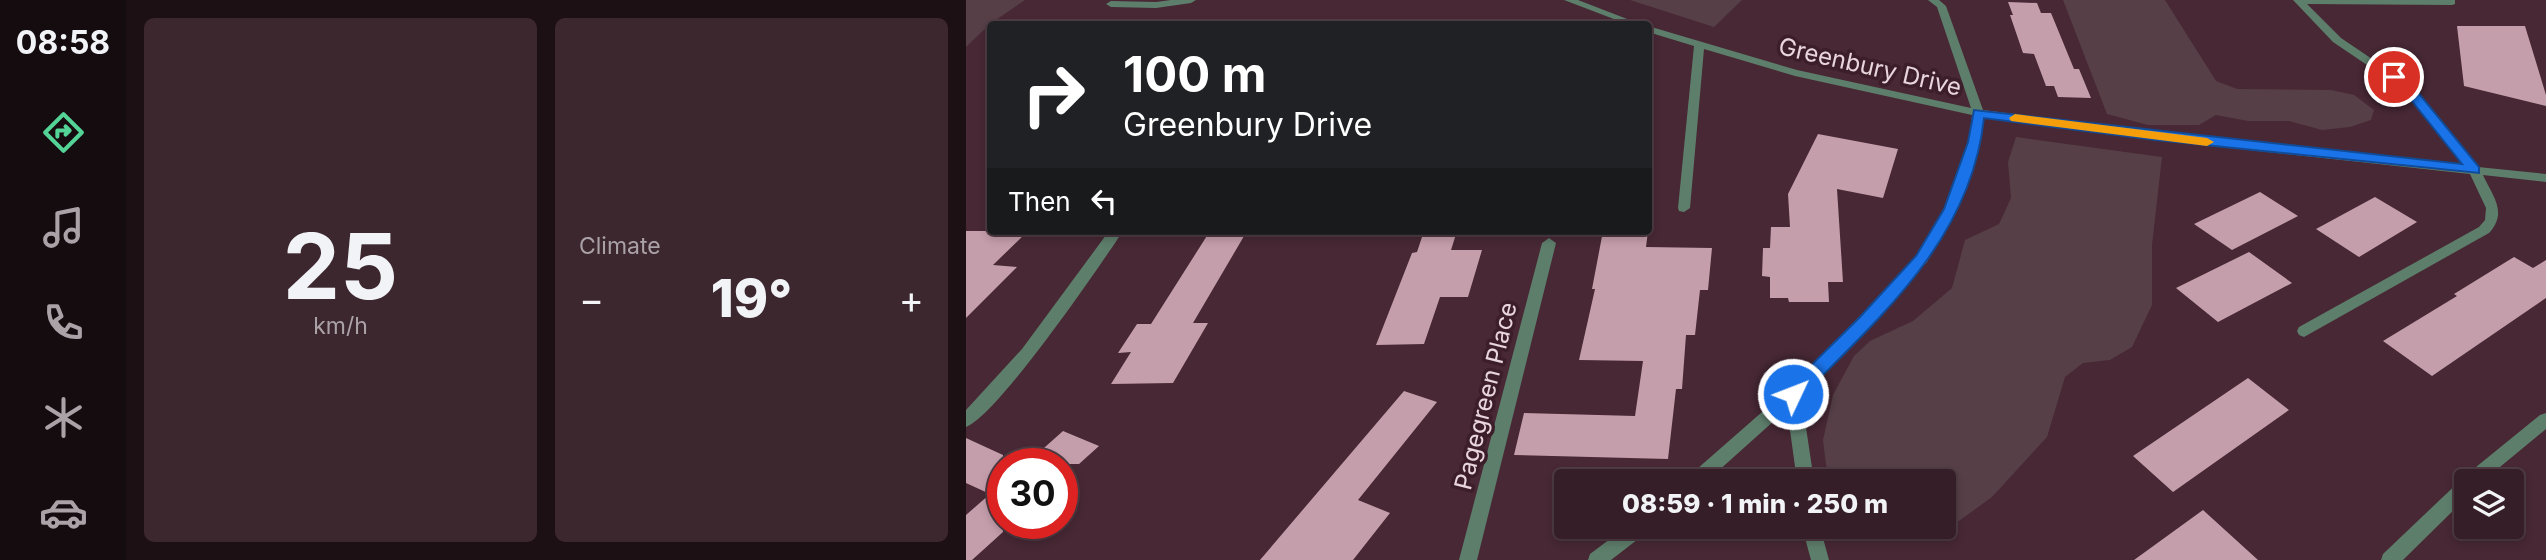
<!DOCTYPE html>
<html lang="en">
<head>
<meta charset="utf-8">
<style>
  :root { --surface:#351e27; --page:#3d272f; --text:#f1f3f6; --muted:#aaa2a7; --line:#4f3c44; --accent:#53d396 }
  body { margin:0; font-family:Inter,sans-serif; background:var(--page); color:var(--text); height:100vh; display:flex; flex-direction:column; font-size:26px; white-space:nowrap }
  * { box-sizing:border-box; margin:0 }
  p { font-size:23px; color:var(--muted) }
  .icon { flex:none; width:38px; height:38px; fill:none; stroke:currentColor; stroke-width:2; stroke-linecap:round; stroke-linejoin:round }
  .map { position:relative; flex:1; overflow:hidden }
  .sheet { display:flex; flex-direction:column; gap:18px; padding:18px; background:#1d1015; width:840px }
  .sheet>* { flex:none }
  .banner { position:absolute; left:21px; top:21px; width:665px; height:214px; border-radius:7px; box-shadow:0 4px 10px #0003,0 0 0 2px var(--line); background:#202124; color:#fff; overflow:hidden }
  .buttons { position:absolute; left:1488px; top:469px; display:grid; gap:14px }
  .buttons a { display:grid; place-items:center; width:70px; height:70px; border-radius:7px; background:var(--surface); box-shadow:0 4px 10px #0003,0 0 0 2px var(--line); font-size:35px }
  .speed { position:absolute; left:21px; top:448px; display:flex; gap:14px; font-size:35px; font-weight:700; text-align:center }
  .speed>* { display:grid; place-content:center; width:91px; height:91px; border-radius:50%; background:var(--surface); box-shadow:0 4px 10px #0003,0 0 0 2px var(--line); line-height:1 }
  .speed .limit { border:10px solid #d22; background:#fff; color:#111 }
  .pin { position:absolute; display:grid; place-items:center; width:60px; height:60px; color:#fff; margin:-30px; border:4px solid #fff; border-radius:50%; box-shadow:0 2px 7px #0007 }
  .me { position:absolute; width:77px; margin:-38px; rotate:47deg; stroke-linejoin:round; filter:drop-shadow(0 0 5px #0008) }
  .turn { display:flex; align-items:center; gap:24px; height:147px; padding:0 21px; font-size:32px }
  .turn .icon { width:91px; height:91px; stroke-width:2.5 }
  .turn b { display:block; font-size:49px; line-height:60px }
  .then { display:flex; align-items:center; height:66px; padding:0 21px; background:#0003; gap:14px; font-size:26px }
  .big { font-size:52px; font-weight:800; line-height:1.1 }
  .sheet .widget { flex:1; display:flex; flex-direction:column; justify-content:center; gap:10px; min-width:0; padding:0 24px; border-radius:10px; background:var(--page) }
  .sheet .dial { align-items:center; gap:0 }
  .dial b { font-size:91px; line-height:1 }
  .heat { display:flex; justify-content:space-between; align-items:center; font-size:38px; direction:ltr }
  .sheet .tiles { flex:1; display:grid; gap:18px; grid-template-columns:repeat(2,1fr) }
  .trip { position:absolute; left:588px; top:469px; width:402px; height:70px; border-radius:7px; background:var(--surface); box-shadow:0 4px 10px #0003,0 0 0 2px var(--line); font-weight:800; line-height:70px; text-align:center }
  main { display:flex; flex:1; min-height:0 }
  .dock { display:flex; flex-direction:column; width:126px; justify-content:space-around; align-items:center; background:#150c10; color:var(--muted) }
  .dock .icon { width:49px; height:49px }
  .dock .current { color:var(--accent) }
  .dock b { font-size:32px; color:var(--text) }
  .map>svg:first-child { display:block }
  .green { fill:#563f47 }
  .building { fill:#c59eab }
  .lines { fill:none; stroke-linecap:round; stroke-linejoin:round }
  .service { fill:#5e7e6c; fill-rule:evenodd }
  .minor { fill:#5e7e6c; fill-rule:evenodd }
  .route { fill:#1a73e8; stroke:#114b97; stroke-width:2 }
  .slow { fill:#f59e0b }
  .labels { text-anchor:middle; stroke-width:7; stroke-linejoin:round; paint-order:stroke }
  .street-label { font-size:24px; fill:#e9d5dc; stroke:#3c1e2a }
</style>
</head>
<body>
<main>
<nav class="dock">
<b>08:58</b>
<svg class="icon current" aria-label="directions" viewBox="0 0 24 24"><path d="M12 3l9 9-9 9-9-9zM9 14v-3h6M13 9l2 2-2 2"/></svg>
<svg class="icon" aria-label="music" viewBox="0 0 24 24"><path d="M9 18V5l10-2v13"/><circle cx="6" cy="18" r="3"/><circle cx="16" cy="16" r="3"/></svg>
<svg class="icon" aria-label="phone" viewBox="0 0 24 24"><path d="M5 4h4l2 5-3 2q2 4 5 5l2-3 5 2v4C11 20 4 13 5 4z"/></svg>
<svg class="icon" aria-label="climate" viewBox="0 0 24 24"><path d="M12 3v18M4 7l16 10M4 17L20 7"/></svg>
<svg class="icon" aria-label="car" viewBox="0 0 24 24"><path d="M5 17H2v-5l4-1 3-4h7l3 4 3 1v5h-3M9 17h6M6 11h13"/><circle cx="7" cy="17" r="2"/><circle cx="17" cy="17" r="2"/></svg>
</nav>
<section class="sheet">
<div class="tiles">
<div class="widget dial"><b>25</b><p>km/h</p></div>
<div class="widget"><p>Climate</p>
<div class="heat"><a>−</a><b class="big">19°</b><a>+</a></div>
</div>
</div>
</section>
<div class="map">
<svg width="1580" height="560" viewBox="0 0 1580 560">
  <rect width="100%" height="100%" fill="#472834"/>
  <path class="green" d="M 0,0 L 59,0 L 24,24 L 0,47 Z
    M 664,0 L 776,0 L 748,27 Z
    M 1097,0 L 1199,0 L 1250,81 L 1271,89 L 1365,90 L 1388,95 L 1408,110 L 1405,120 L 1384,127 L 1356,130 L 1323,121 L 1282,121 L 1250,115 L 1233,125 L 1182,125 L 1141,114 Z
    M 1050,137 L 1196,157 L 1186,245 L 1186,305 L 1166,347 L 1144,360 L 1117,363 L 1099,377 L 1081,437 L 1026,497 L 979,531 L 963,536 L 911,529 L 905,527 L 978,527 L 978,481 L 862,481 L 857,440 L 867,395 L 888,356 L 904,341 L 947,321 L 986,288 L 999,240 L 1033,224 L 1045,198 L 1042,162 Z"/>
  <path class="building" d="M 1042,2 L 1071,3 L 1075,13 L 1085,13 L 1108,69 L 1113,69 L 1125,98 L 1092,97 L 1088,86 L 1080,86 L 1068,54 L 1057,53 L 1044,15 L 1047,15 Z
    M 1491,26 L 1559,26 L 1580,95 L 1580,106 L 1498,86 Z
    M 852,134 L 932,149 L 917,198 L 871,189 L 877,282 L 862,282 L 863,302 L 823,302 L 822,298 L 804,298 L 804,277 L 796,276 L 797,248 L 804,248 L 805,227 L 824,227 L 822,194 Z
    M 1294,192 L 1332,216 L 1266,250 L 1228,224 Z
    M 1409,197 L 1451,222 L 1393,257 L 1350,229 Z
    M 0,231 L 62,231 L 27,265 L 51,267 L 0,318 Z
    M 244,231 L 281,231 L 227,323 L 242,323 L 207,383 L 145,384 L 165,352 L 152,353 L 171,324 L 185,324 Z
    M 458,231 L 491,231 L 485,250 L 516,250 L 502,297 L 474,297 L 458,344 L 410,345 L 446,253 L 451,252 Z
    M 637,231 L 682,231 L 680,247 L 746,248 L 742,290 L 734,290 L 729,335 L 720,335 L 716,389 L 710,389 L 702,459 L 548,455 L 558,413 L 669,416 L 677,361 L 613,360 L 629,289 L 626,289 Z
    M 1283,252 L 1326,283 L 1252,322 L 1210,288 Z
    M 1548,257 L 1567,268 L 1580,260 L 1580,298 L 1466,376 L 1417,341 L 1491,296 L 1488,294 Z
    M 1282,378 L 1323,410 L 1207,492 L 1167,456 Z
    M 438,391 L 471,402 L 392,500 L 424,513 L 387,560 L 294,560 Z
    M 97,431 L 133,446 L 113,464 L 60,464 Z
    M 0,438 L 37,455 L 37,532 L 6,560 L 0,560 L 0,515 L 24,494 L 0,483 Z
    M 1237,510 L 1292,560 L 1168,560 Z"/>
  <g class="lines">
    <path class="service" d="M 657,18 L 662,21 L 660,23 L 645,24 Z
      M 827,388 L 833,390 L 835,394 L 848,481 L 831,481 L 819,394 L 821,390 Z
      M 836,527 L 854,527 L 863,560 L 845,560 Z"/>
    <path class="minor" d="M 205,0 L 230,0 L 225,3 L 190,8 L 145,7 L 140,4 L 145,1 L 190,2 Z
      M 598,0 L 612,0 L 674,24 L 661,24 Z
      M 962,0 L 973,0 L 980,6 L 1017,110 L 1190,132 L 1498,165 L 1438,90 L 1367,42 L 1327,0 L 1489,0 L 1489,4 L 1486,5 L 1341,4 L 1375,38 L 1446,86 L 1512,167 L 1580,174 L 1580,182 L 1517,175 C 1527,197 1542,212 1523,233 L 1338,337 L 1333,335 L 1331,331 L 1333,327 L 1513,227 L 1519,220 L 1520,208 L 1504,174 L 1190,140 L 1017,117 L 1015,142 L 991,209 L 961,262 L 849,384 L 741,481 L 721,481 L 723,476 L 837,376 L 951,256 L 979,209 L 1003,142 L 1006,115 L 829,76 L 738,49 L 724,208 L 718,212 L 713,211 L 712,208 L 728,46 L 682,32 L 682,26 L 831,70 L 1005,108 L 971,7 Z
      M 143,231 L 157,231 C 134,266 31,416 0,427 L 0,410 L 56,349 Z
      M 583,238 L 590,243 L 511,560 L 493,560 L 576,243 Z
      M 1580,413 L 1580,429 L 1517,481 L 1500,481 L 1500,498 L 1437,560 L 1415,560 L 1417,554 L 1499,476 L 1574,415 Z
      M 660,527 L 683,527 L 680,533 L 645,560 L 622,560 L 624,554 Z"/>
  </g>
  <path class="route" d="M 1428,74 L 1446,85 L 1513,167 L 1513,173 L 1190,140 L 1018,118 C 1005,240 914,317 833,399 L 827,401 L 821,399 L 818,394 L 821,389 L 893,318 L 950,256 L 978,209 L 1002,142 L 1008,110 L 1496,164 L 1437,90 L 1423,80 L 1423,75 Z"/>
  <path class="slow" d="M 1049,114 L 1241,138 L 1248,142 L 1241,146 L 1045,121 L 1043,118 Z"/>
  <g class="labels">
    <g class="street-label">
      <text transform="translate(904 67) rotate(13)" y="8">Greenbury Drive</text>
      <text transform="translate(520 396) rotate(-76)" y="8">Pagegreen Place</text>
    </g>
  </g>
</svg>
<div class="buttons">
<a><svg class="icon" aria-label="layers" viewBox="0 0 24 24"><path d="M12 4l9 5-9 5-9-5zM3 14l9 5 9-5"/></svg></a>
</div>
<div class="speed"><div class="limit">30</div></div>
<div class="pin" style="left:1428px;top:77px;background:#d93025"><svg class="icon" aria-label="arrive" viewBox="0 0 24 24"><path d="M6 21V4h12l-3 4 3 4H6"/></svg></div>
<svg class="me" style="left:827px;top:394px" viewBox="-20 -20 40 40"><circle r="17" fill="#1a73e8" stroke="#fff" stroke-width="3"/><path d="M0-11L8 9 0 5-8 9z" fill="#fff"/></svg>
<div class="trip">08:59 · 1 min · 250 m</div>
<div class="banner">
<div class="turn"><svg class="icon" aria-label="right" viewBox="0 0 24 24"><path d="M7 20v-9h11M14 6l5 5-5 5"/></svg><div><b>100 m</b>Greenbury Drive</div></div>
<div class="then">Then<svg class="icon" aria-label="left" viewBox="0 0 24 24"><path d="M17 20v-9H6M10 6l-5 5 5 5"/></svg></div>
</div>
</div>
</main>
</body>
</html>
